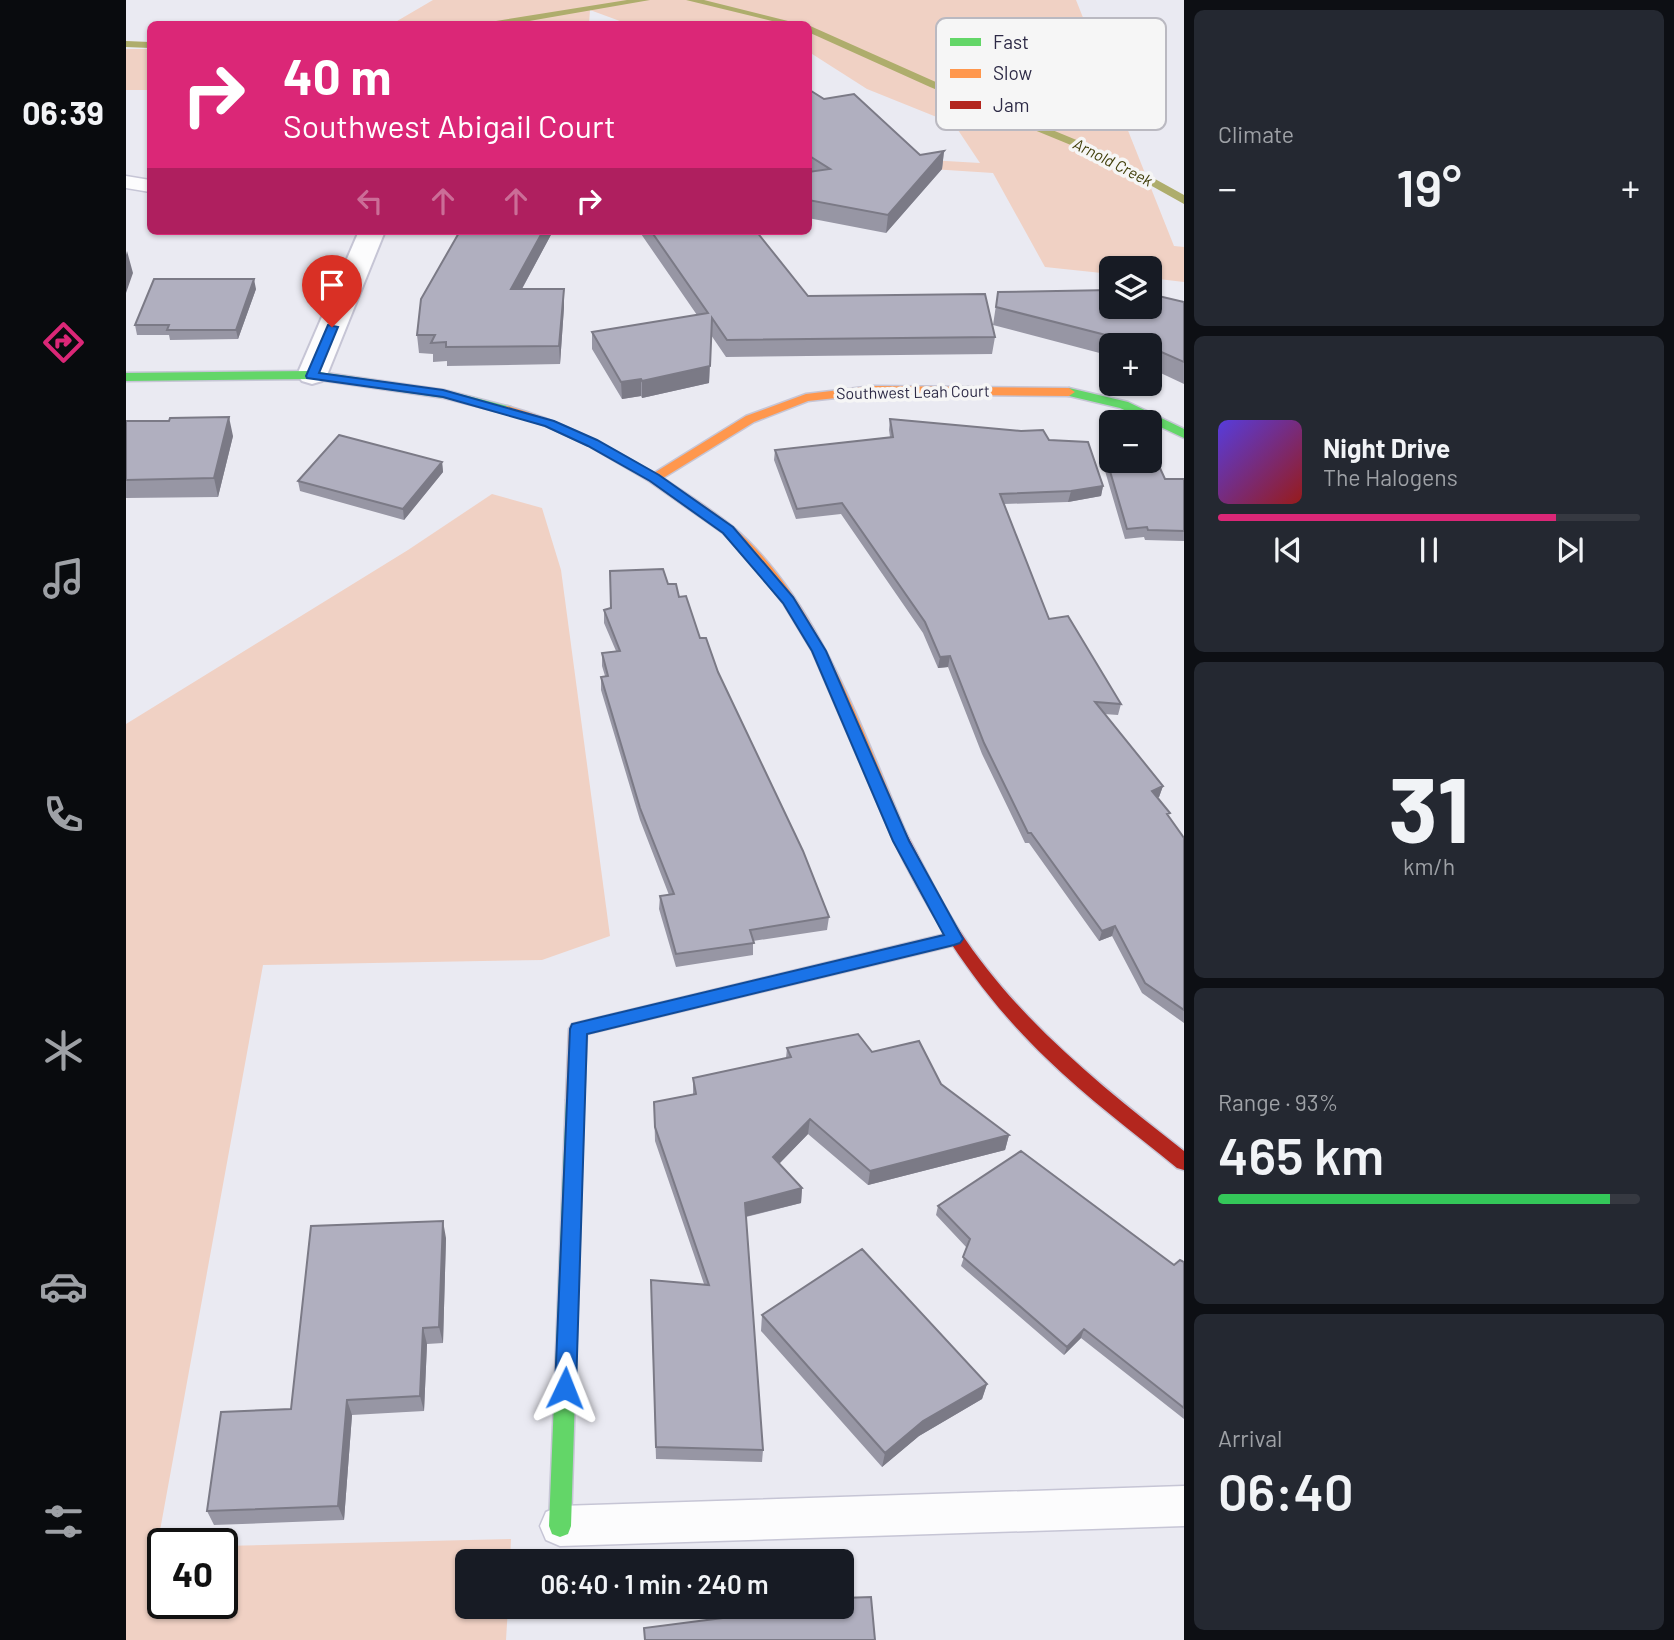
<!DOCTYPE html>
<html lang="en">
<head>
<meta charset="utf-8">
<style>
  :root { --surface:#171b24; --page:#242831; --text:#f1f3f6; --muted:#9ea1a6; --line:#363941; --accent:#db2777 }
  body { margin:0; font-family:Barlow,sans-serif; background:var(--page); color:var(--text); height:100vh; display:flex; flex-direction:column; font-size:26px; white-space:nowrap }
  * { box-sizing:border-box; margin:0 }
  p { font-size:23px; color:var(--muted) }
  .icon { flex:none; width:38px; height:38px; fill:none; stroke:currentColor; stroke-width:2; stroke-linecap:round; stroke-linejoin:round }
  .map { position:relative; flex:1; overflow:hidden }
  .panel { display:flex; flex-direction:column; gap:10px; padding:10px; background:#0d0f14; width:490px }
  .panel>* { flex:none }
  .banner { position:absolute; left:21px; top:21px; width:665px; height:214px; border-radius:10px; box-shadow:0 2px 5px #0004; background:#db2777; color:#fff; overflow:hidden }
  .controls { position:absolute; left:973px; top:256px; display:grid; gap:14px }
  .controls a { display:grid; place-items:center; width:63px; height:63px; border-radius:10px; background:var(--surface); box-shadow:0 2px 5px #0004; font-size:35px }
  .speed { position:absolute; left:21px; top:1528px; display:flex; gap:14px; font-size:35px; font-weight:700; text-align:center }
  .speed>* { display:grid; place-content:center; width:91px; height:91px; border-radius:50%; background:var(--surface); box-shadow:0 2px 5px #0004; line-height:1 }
  .speed .limit { border:4px solid #111; border-radius:10px; background:#fff; color:#111 }
  .pin { position:absolute; display:grid; place-items:center; width:60px; height:60px; color:#fff; margin:-72px -30px; border-radius:50% 50% 50% 0; rotate:-45deg; box-shadow:0 0 7px #0007 }
  .pin .icon { rotate:45deg }
  .me { position:absolute; width:77px; margin:-38px; rotate:2deg; stroke-linejoin:round; filter:drop-shadow(0 0 5px #0008) }
  .turn { display:flex; align-items:center; gap:24px; height:147px; padding:0 21px; font-size:32px }
  .turn .icon { width:91px; height:91px; stroke-width:2.5 }
  .turn b { display:block; font-size:49px; line-height:60px }
  .lanes { display:flex; align-items:center; height:66px; padding:0 21px; background:#0003; justify-content:center; gap:35px; direction:ltr }
  .lanes .off { opacity:.35 }
  .big { font-size:52px; font-weight:600; line-height:1.1 }
  .panel .tile { flex:1; display:flex; flex-direction:column; justify-content:center; gap:10px; min-width:0; padding:0 24px; border-radius:10px; background:var(--page) }
  .panel .dial { align-items:center; gap:0 }
  .dial b { font-size:91px; line-height:1 }
  .song { display:flex; align-items:center; gap:21px }
  .cover { width:84px; height:84px; border-radius:10px; background:linear-gradient(135deg,hsl(250 70% 55%),hsl(0 70% 35%)) }
  .played { height:7px; border-radius:4px; background:linear-gradient(90deg,var(--accent) 80%,var(--line) 80%) }
  .keys { display:flex; justify-content:space-around; direction:ltr }
  .heat { display:flex; justify-content:space-between; align-items:center; font-size:38px; direction:ltr }
  .charge { height:10px; border-radius:5px; background:linear-gradient(90deg,#34c759 93%,var(--line) 0) }
  .trip { position:absolute; left:329px; top:1549px; width:399px; height:70px; border-radius:10px; background:var(--surface); box-shadow:0 2px 5px #0004; font-weight:600; line-height:70px; text-align:center }
  main { display:flex; flex:1; min-height:0 }
  .dock { display:flex; flex-direction:column; width:126px; justify-content:space-around; align-items:center; background:#090b0e; color:var(--muted) }
  .dock .icon { width:49px; height:49px }
  .dock .current { color:var(--accent) }
  .dock b { font-size:32px; color:var(--text) }
  .map>svg:first-child { display:block }
  .green { fill:#f0d1c4 }
  .lines { fill:none; stroke-linecap:round; stroke-linejoin:round }
  .stream { fill:#aead6c; fill-rule:evenodd }
  .lane-casing { stroke:#c6c5d5; stroke-width:3 }
  .street-casing { stroke:#c6c5d5; stroke-width:4 }
  .fast-casing { stroke:#c6c5d5; stroke-width:3 }
  .slow-casing { stroke:#c6c5d5; stroke-width:3 }
  .jam-casing { stroke:#c6c5d5; stroke-width:3 }
  .lane { fill:#fcfcfd; fill-rule:evenodd }
  .street { fill:#fcfcfd; fill-rule:evenodd }
  .fast { fill:#63d668; fill-rule:evenodd }
  .slow { fill:#ff974d; fill-rule:evenodd }
  .jam { fill:#b3261e; fill-rule:evenodd }
  .wall { fill:#9796a4 }
  .shaded-wall { fill:#7b7a86 }
  .building { fill:#b0afbf; stroke:#7b7a86; stroke-width:2 }
  .route { fill:#1a73e8; stroke:#114b97; stroke-width:2 }
  .labels { text-anchor:middle; stroke-width:7; stroke-linejoin:round; paint-order:stroke }
  .far-water-label { font-size:16px; font-style:italic; fill:#413f0a; stroke:#f6f6f6 }
  .far-street-label { font-size:16px; fill:#2d2a46; stroke:#f6f6f6 }
  .key { fill:#f6f6f6; stroke:#bab9c1; stroke-width:2 }
  .key-label { font-size:19px; fill:#2d2a46 }
</style>
</head>
<body>
<main>
<nav class="dock">
<b>06:39</b>
<svg class="icon current" aria-label="directions" viewBox="0 0 24 24"><path d="M12 3l9 9-9 9-9-9zM9 14v-3h6M13 9l2 2-2 2"/></svg>
<svg class="icon" aria-label="music" viewBox="0 0 24 24"><path d="M9 18V5l10-2v13"/><circle cx="6" cy="18" r="3"/><circle cx="16" cy="16" r="3"/></svg>
<svg class="icon" aria-label="phone" viewBox="0 0 24 24"><path d="M5 4h4l2 5-3 2q2 4 5 5l2-3 5 2v4C11 20 4 13 5 4z"/></svg>
<svg class="icon" aria-label="climate" viewBox="0 0 24 24"><path d="M12 3v18M4 7l16 10M4 17L20 7"/></svg>
<svg class="icon" aria-label="car" viewBox="0 0 24 24"><path d="M5 17H2v-5l4-1 3-4h7l3 4 3 1v5h-3M9 17h6M6 11h13"/><circle cx="7" cy="17" r="2"/><circle cx="17" cy="17" r="2"/></svg>
<svg class="icon" aria-label="filters" viewBox="0 0 24 24"><path d="M4 7h16M4 17h16"/><circle cx="9" cy="7" r="2"/><circle cx="15" cy="17" r="2"/></svg>
</nav>
<div class="map">
<svg width="1058" height="1640" viewBox="0 0 1058 1640">
  <rect width="100%" height="100%" fill="#eaeaf2"/>
  <path class="green" d="M 307,0 L 950,0 L 1048,246 L 1058,247 L 1058,282 L 1024,278 L 1024,268 L 985,268 L 985,274 L 919,267 L 867,173 L 683,161 L 683,153 L 854,163 L 828,124 L 741,89 L 683,52 L 682,24 L 502,24 L 464,10 L 463,24 L 266,24 Z
    M 0,49 L 24,49 L 24,90 L 0,90 Z
    M 366,494 L 416,508 L 435,570 L 484,936 L 416,960 L 137,965 L 31,1547 L 37,1547 L 37,1603 L 96,1603 L 96,1546 L 385,1539 L 384,1561 L 341,1561 L 341,1606 L 382,1607 L 380,1640 L 0,1640 L 0,724 L 282,550 Z"/>
  <g class="lines">
    <path class="stream" d="M 501,0 L 524,0 L 386,24 L 365,24 L 370,21 Z
      M 560,0 L 578,0 L 674,24 L 658,24 Z
      M 682,25 L 812,83 L 982,153 L 1058,195 L 1058,204 L 974,157 L 804,87 L 682,32 Z
      M 0,41 L 24,42 L 24,48 L 0,47 Z"/>
    <defs>
      <path id="lane" d="M 0,176 L 24,180 L 24,192 L 0,188 Z
        M 1058,1486 L 1058,1526 L 434,1546 L 420,1540 L 414,1526 L 420,1512 L 434,1506 Z"/>
      <path id="street" d="M 233,231 L 259,231 L 201,375 L 196,381 L 186,384 L 176,381 L 171,375 Z"/>
      <path id="fast" d="M 186,371 L 318,390 L 385,407 L 387,410 L 381,414 L 318,398 L 186,379 L 0,381 L 0,373 Z
        M 943,388 L 1002,402 L 1058,429 L 1058,438 L 994,408 L 939,395 L 937,392 Z
        M 449,1092 L 455,1095 L 458,1100 L 445,1526 L 442,1534 L 434,1537 L 426,1534 L 423,1526 L 440,1100 L 443,1095 Z"/>
      <path id="slow" d="M 747,386 L 943,388 L 949,392 L 943,396 L 747,394 L 682,401 L 628,422 L 537,478 C 560,494 585,509 607,527 C 693,600 737,734 781,835 L 779,839 L 767,839 L 765,835 L 686,651 L 657,603 L 623,560 L 597,533 L 523,481 L 463,446 L 420,426 L 375,410 L 381,406 C 434,420 480,445 528,473 L 620,416 L 680,394 Z
        M 828,932 L 834,934 L 836,939 L 834,944 L 461,1034 L 458,1100 L 455,1105 L 449,1108 L 443,1105 L 440,1100 L 443,1029 L 446,1024 Z"/>
      <path id="jam" d="M 773,829 L 779,831 C 797,864 812,898 833,930 C 892,1020 974,1085 1058,1151 L 1058,1170 L 1051,1168 C 1007,1132 961,1098 920,1058 C 853,994 804,918 765,835 L 767,831 Z"/>
    </defs>
    <use href="#lane" class="lane-casing"/>
    <use href="#street" class="street-casing"/>
    <use href="#fast" class="fast-casing"/>
    <use href="#slow" class="slow-casing"/>
    <use href="#jam" class="jam-casing"/>
    <use href="#lane" class="lane"/>
    <use href="#street" class="street"/>
    <use href="#fast" class="fast"/>
    <use href="#slow" class="slow"/>
    <use href="#jam" class="jam"/>
  </g>
  <path class="wall" d="M 682,89 L 794,155 L 818,151 L 816,169 L 760,233 L 682,218 Z
    M 334,231 L 427,231 L 396,289 L 438,307 L 434,364 L 321,366 L 321,361 L 307,362 L 307,354 L 293,353 L 291,335 Z
    M 513,231 L 630,231 L 682,296 L 869,337 L 866,354 L 600,357 L 585,335 L 583,383 L 516,398 L 515,396 L 496,399 L 466,349 L 466,332 L 571,315 Z
    M 130,289 L 112,339 L 44,340 L 43,335 L 11,335 L 9,325 Z
    M 872,292 L 1058,302 L 1058,384 L 1024,368 L 1024,345 L 985,345 L 985,356 L 867,325 Z
    M 764,419 L 923,440 L 977,486 L 975,496 L 942,502 L 878,504 L 923,619 L 995,704 L 992,715 L 978,714 L 1037,786 L 1033,797 L 1032,797 L 1042,816 L 1058,838 L 1058,1023 L 1016,993 L 986,936 L 973,941 L 903,843 L 899,843 L 856,754 L 822,667 L 812,668 L 797,633 L 715,514 L 670,519 L 648,460 L 649,450 L 764,437 L 763,430 Z
    M 0,421 L 107,436 L 92,497 L 0,498 Z
    M 981,461 L 1039,479 L 1058,479 L 1058,541 L 1019,540 L 1018,537 L 999,539 L 979,471 Z
    M 316,462 L 317,472 L 278,520 L 174,491 L 172,481 Z
    M 542,584 L 553,597 L 592,672 L 703,917 L 701,930 L 627,941 L 627,955 L 550,967 L 533,909 L 534,896 L 543,895 L 514,820 L 475,690 L 475,677 L 479,676 L 476,666 L 476,653 L 490,651 L 478,623 L 478,610 Z
    M 661,1048 L 746,1052 L 815,1084 L 883,1135 L 879,1150 L 742,1185 L 682,1134 L 653,1164 L 676,1188 L 675,1203 L 620,1217 L 637,1450 L 636,1462 L 530,1459 L 525,1294 L 578,1284 L 529,1141 L 528,1102 L 567,1095 L 567,1078 L 660,1058 Z
    M 812,1206 L 1048,1265 L 1058,1262 L 1058,1419 L 955,1338 L 938,1355 L 835,1266 L 841,1248 L 810,1215 Z
    M 320,1238 L 317,1343 L 301,1344 L 298,1411 L 226,1415 L 218,1520 L 88,1525 L 81,1511 Z
    M 636,1315 L 861,1384 L 856,1399 L 793,1436 L 756,1467 L 635,1331 Z"/>
  <path class="shaded-wall" d="M 818,151 L 816,169 L 760,233 L 762,215 Z
    M 417,231 L 427,231 L 386,307 L 385,289 Z
    M 1,251 L 7,273 L 0,293 L 0,255 Z
    M 128,279 L 130,289 L 112,339 L 110,330 Z
    M 438,289 L 438,307 L 434,364 L 433,346 Z
    M 586,318 L 583,383 L 516,398 L 516,381 Z
    M 515,379 L 515,396 L 496,399 L 495,382 Z
    M 103,417 L 107,436 L 92,497 L 88,478 Z
    M 316,462 L 317,472 L 278,520 L 277,509 Z
    M 977,486 L 975,496 L 942,502 L 945,491 Z
    M 824,656 L 822,667 L 812,668 L 814,657 Z
    M 1037,786 L 1033,797 L 1023,801 L 1026,791 Z
    M 989,926 L 986,936 L 973,941 L 976,931 Z
    M 684,1119 L 682,1134 L 646,1171 L 647,1157 Z
    M 883,1135 L 879,1150 L 742,1185 L 744,1171 Z
    M 676,1188 L 675,1203 L 618,1217 L 619,1203 Z
    M 317,1221 L 320,1238 L 317,1343 L 313,1327 Z
    M 297,1328 L 301,1344 L 298,1411 L 294,1396 Z
    M 958,1329 L 955,1338 L 938,1355 L 941,1347 Z
    M 861,1384 L 856,1399 L 793,1436 L 756,1467 L 759,1453 L 797,1421 Z
    M 221,1400 L 226,1415 L 218,1520 L 212,1506 Z"/>
  <path class="building" d="M 682,89 L 698,99 L 728,94 L 794,155 L 818,151 L 762,215 L 682,200 L 682,172 L 704,169 L 682,155 Z
    M 334,231 L 417,231 L 385,289 L 438,289 L 433,346 L 320,347 L 320,342 L 305,343 L 309,335 L 291,335 L 295,299 Z
    M 525,231 L 630,231 L 682,296 L 859,294 L 869,337 L 601,340 L 586,318 L 584,366 L 516,381 L 515,379 L 495,382 L 466,332 L 582,313 Z
    M 28,279 L 128,279 L 110,330 L 41,330 L 43,325 L 9,325 Z
    M 985,290 L 985,306 L 1024,306 L 1024,294 L 1058,302 L 1058,362 L 1024,347 L 1024,345 L 1019,345 L 870,307 L 872,292 Z
    M 103,417 L 88,478 L 0,480 L 0,421 L 43,421 L 44,418 Z
    M 764,419 L 895,431 L 917,430 L 923,440 L 962,442 L 977,486 L 945,491 L 874,494 L 923,619 L 942,616 L 995,704 L 969,702 L 1037,786 L 1026,791 L 1044,813 L 1041,814 L 1058,838 L 1058,1010 L 1019,983 L 989,926 L 976,931 L 905,833 L 902,833 L 858,743 L 824,656 L 814,657 L 799,622 L 716,503 L 671,509 L 649,450 L 767,437 Z
    M 213,435 L 316,462 L 277,509 L 172,481 Z
    M 981,461 L 1033,466 L 1039,479 L 1058,479 L 1058,531 L 1022,530 L 1021,527 L 1001,529 Z
    M 537,569 L 542,584 L 550,584 L 553,597 L 560,596 L 574,638 L 580,638 L 592,672 L 677,851 L 703,917 L 624,930 L 628,943 L 550,954 L 534,896 L 548,894 L 514,808 L 475,677 L 482,676 L 476,653 L 494,651 L 478,610 L 485,608 L 484,571 Z
    M 732,1034 L 746,1052 L 793,1041 L 815,1084 L 883,1135 L 744,1171 L 684,1119 L 647,1157 L 676,1188 L 619,1203 L 637,1450 L 530,1447 L 525,1280 L 583,1285 L 529,1127 L 528,1102 L 570,1094 L 567,1078 L 665,1057 L 661,1048 Z
    M 895,1151 L 1048,1265 L 1054,1260 L 1058,1262 L 1058,1408 L 958,1329 L 941,1347 L 837,1257 L 844,1239 L 812,1206 Z
    M 317,1221 L 313,1327 L 297,1328 L 294,1396 L 221,1400 L 212,1506 L 81,1511 L 95,1412 L 165,1409 L 185,1226 Z
    M 736,1249 L 861,1384 L 797,1421 L 759,1453 L 636,1315 Z
    M 745,1597 L 749,1640 L 519,1640 L 518,1628 L 596,1618 L 596,1606 L 716,1606 L 716,1598 Z"/>
  <path class="route" d="M 202,325 L 212,327 L 193,373 L 317,390 L 428,421 L 471,440 L 533,475 L 607,527 L 667,597 L 700,651 L 783,841 L 837,939 L 834,943 L 828,945 L 461,1034 L 450,1388 L 447,1395 L 439,1398 L 432,1395 L 429,1388 L 444,1029 L 446,1024 L 818,935 L 767,841 L 686,651 L 657,603 L 597,533 L 524,481 L 462,446 L 419,426 L 317,397 L 181,378 L 180,376 Z"/>
  <g class="labels">
    <g class="far-water-label">
      <text transform="translate(987 162) rotate(27)" y="6">Arnold Creek</text>
    </g>
    <g class="far-street-label">
      <text transform="translate(787 392) rotate(-1)" y="6">Southwest Leah Court</text>
    </g>
  </g>
  <rect x="810" y="18" width="230" height="112" rx="10" class="key"/>
  <rect x="824" y="38" width="31" height="8" fill="#63d668"/>
  <rect x="824" y="69" width="31" height="9" fill="#ff974d"/>
  <rect x="824" y="101" width="31" height="8" fill="#b3261e"/>
  <g class="key-label">
    <text x="867" y="49">Fast</text>
    <text x="867" y="80">Slow</text>
    <text x="867" y="112">Jam</text>
  </g>
</svg>
<div class="controls">
<a><svg class="icon" aria-label="layers" viewBox="0 0 24 24"><path d="M12 4l9 5-9 5-9-5zM3 14l9 5 9-5"/></svg></a>
<a>+</a>
<a>−</a>
</div>
<div class="speed"><div class="limit">40</div></div>
<div class="pin" style="left:206px;top:327px;background:#d93025"><svg class="icon" aria-label="arrive" viewBox="0 0 24 24"><path d="M6 21V4h12l-3 4 3 4H6"/></svg></div>
<svg class="me" style="left:439px;top:1388px" viewBox="-20 -20 40 40"><path d="M0-17L14 15 0 8-14 15z" fill="#1a73e8" stroke="#fff" stroke-width="4"/></svg>
<div class="trip">06:40 · 1 min · 240 m</div>
<div class="banner">
<div class="turn"><svg class="icon" aria-label="right" viewBox="0 0 24 24"><path d="M7 20v-9h11M14 6l5 5-5 5"/></svg><div><b>40 m</b>Southwest Abigail Court</div></div>
<div class="lanes"><svg class="icon off" aria-label="left" viewBox="0 0 24 24"><path d="M17 20v-9H6M10 6l-5 5 5 5"/></svg><svg class="icon off" aria-label="ahead" viewBox="0 0 24 24"><path d="M12 20V5M6 11l6-6 6 6"/></svg><svg class="icon off" aria-label="ahead" viewBox="0 0 24 24"><path d="M12 20V5M6 11l6-6 6 6"/></svg><svg class="icon" aria-label="right" viewBox="0 0 24 24"><path d="M7 20v-9h11M14 6l5 5-5 5"/></svg></div>
</div>
</div>
<section class="panel">
<div class="tile"><p>Climate</p>
<div class="heat"><a>−</a><b class="big">19°</b><a>+</a></div>
</div>
<div class="tile">
<div class="song"><i class="cover"></i><div><b>Night Drive</b><p>The Halogens</p></div></div>
<div class="played"></div>
<div class="keys"><svg class="icon" aria-label="previous" viewBox="0 0 24 24"><path d="M18 5L8 12l10 7zM5 5v14"/></svg><svg class="icon" aria-label="pause" viewBox="0 0 24 24"><path d="M8 5v14M16 5v14"/></svg><svg class="icon" aria-label="next" viewBox="0 0 24 24"><path d="M6 5l10 7-10 7zM19 5v14"/></svg></div>
</div>
<div class="tile dial"><b>31</b><p>km/h</p></div>
<div class="tile"><p>Range · 93%</p><b class="big">465 km</b><div class="charge"></div></div>
<div class="tile"><p>Arrival</p><b class="big">06:40</b></div>
</section>
</main>
</body>
</html>
